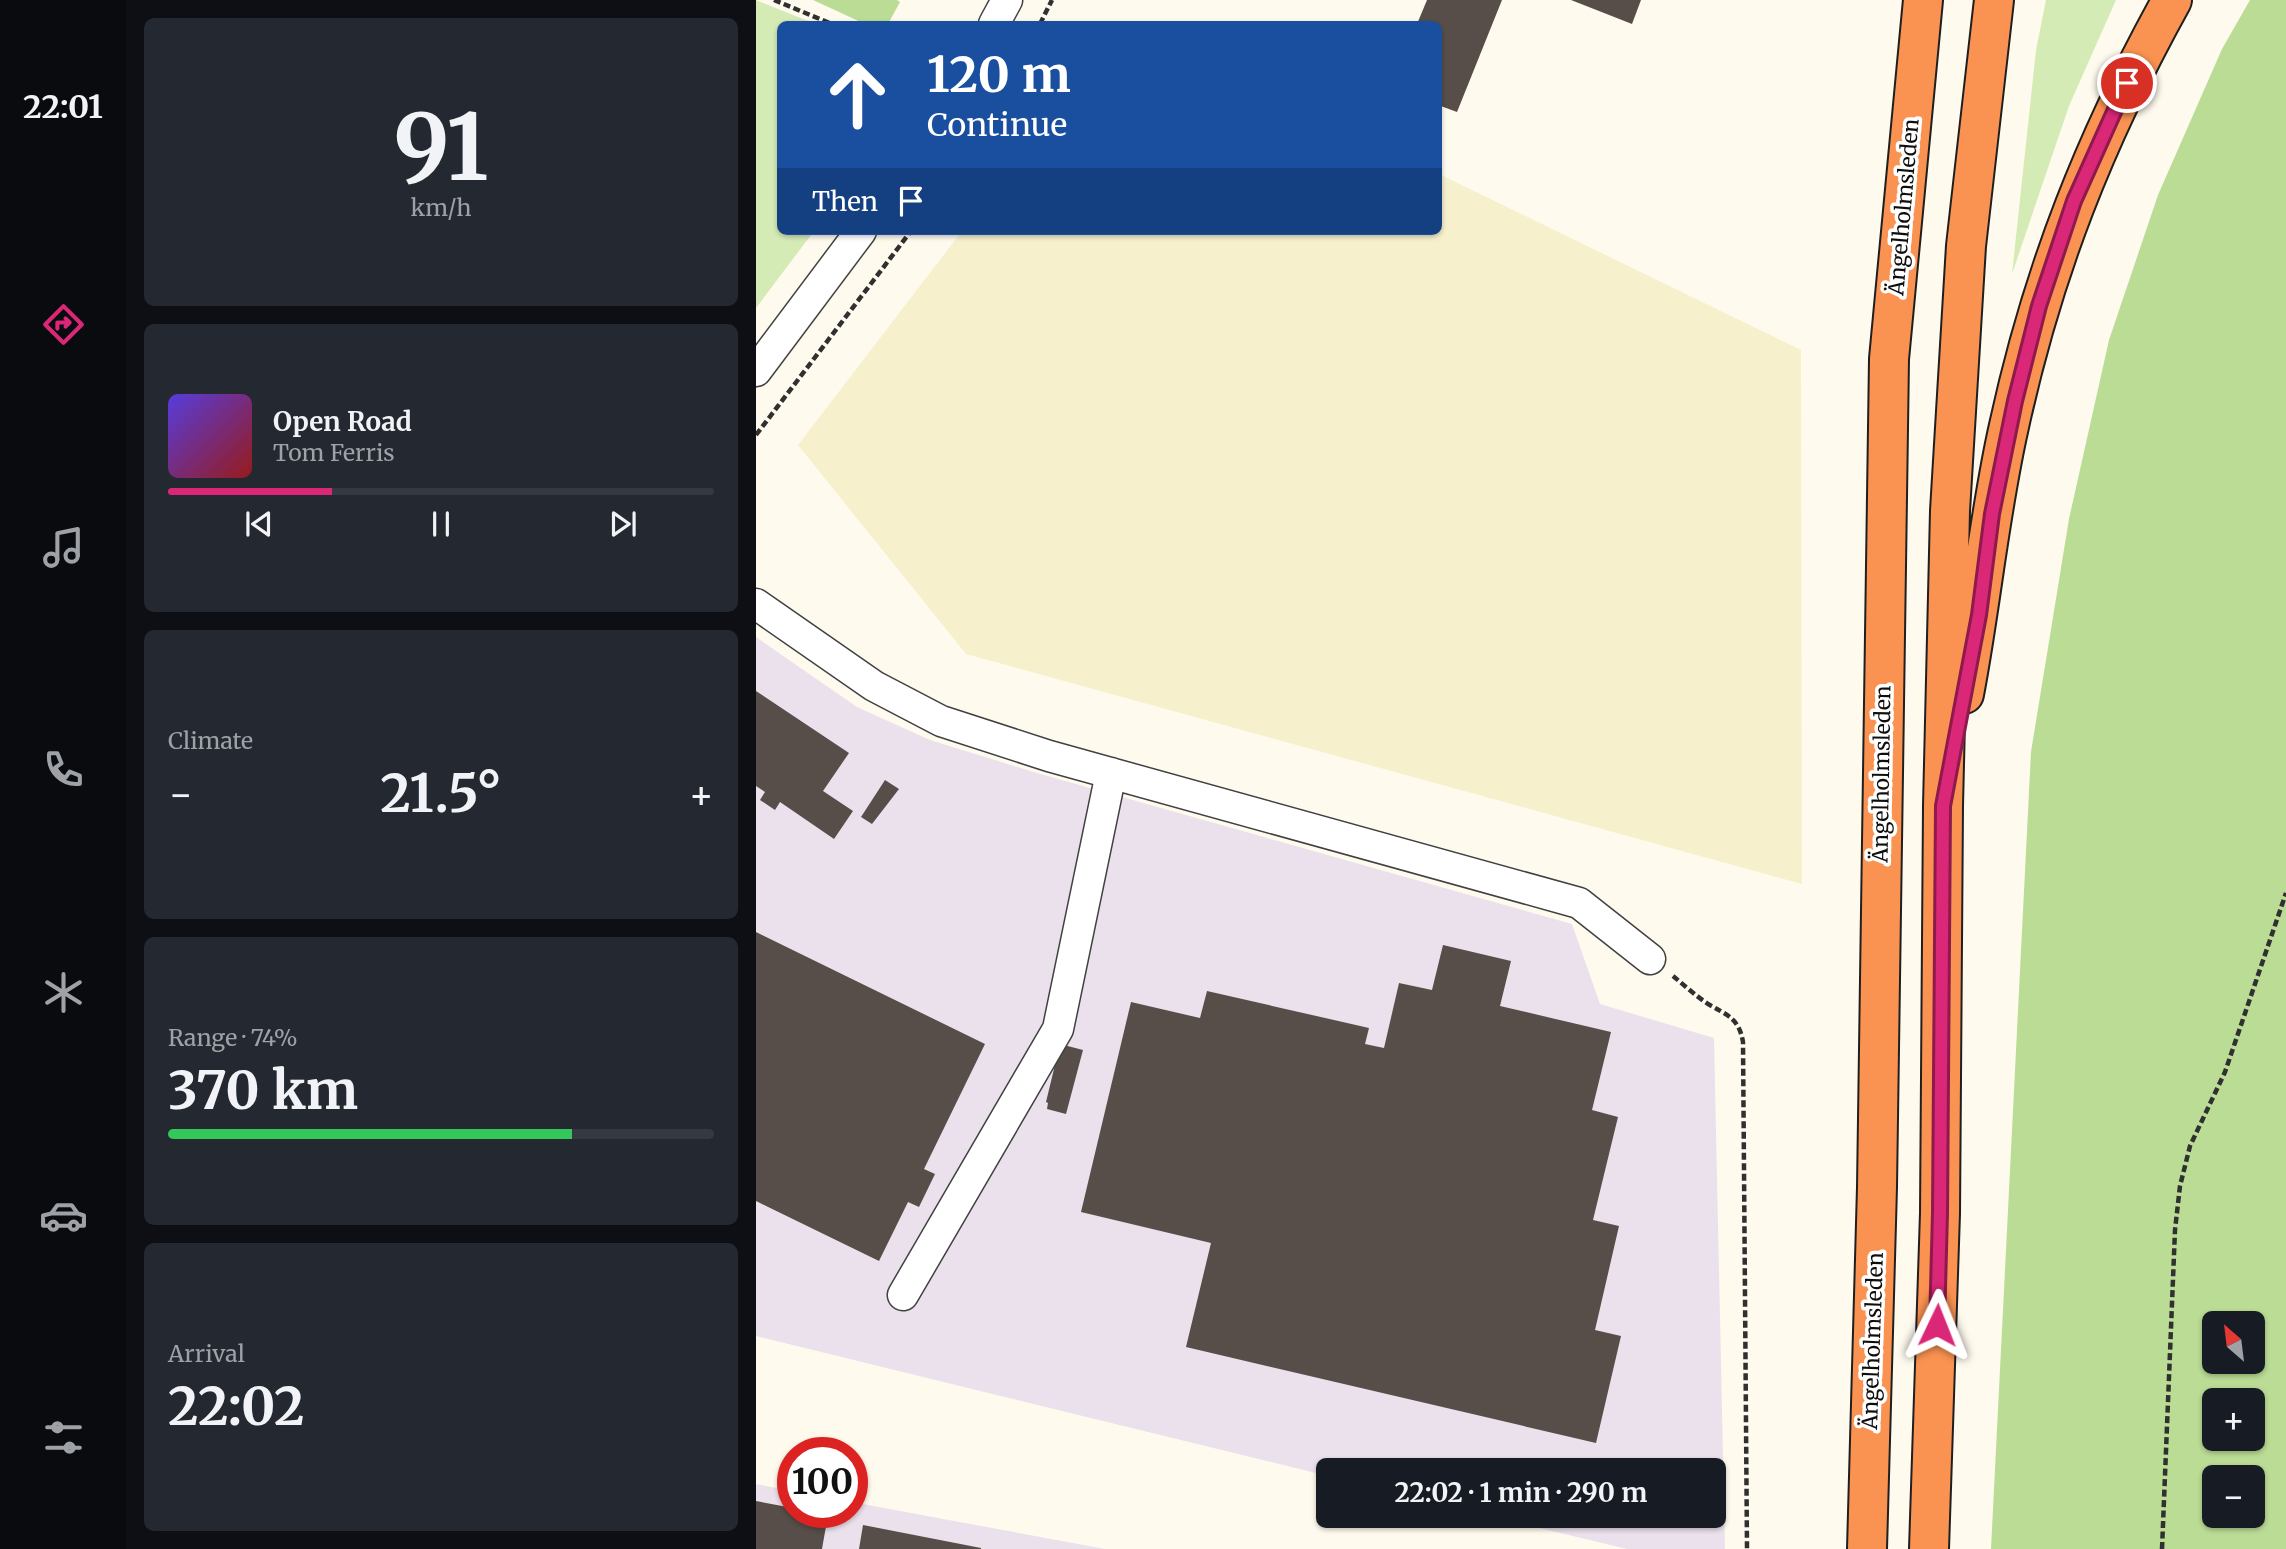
<!DOCTYPE html>
<html lang="en">
<head>
<meta charset="utf-8">
<style>
  :root { --surface:#171b24; --page:#242831; --text:#f1f3f6; --muted:#9ea1a6; --line:#363941; --accent:#db2777 }
  body { margin:0; font-family:Merriweather,serif; background:var(--page); color:var(--text); height:100vh; display:flex; flex-direction:column; font-size:26px; white-space:nowrap }
  * { box-sizing:border-box; margin:0 }
  p { font-size:23px; color:var(--muted) }
  .icon { flex:none; width:38px; height:38px; fill:none; stroke:currentColor; stroke-width:2; stroke-linecap:round; stroke-linejoin:round }
  .map { position:relative; flex:1; overflow:hidden }
  .panel { display:flex; flex-direction:column; gap:18px; padding:18px; background:#0d0f14; width:630px }
  .panel>* { flex:none }
  .top-card { position:absolute; left:21px; top:21px; width:665px; height:214px; border-radius:10px; box-shadow:0 2px 5px #0004; background:#1a4fa0; color:#fff; overflow:hidden }
  .needle { width:46px; rotate:332deg }
  .tools { position:absolute; left:1446px; top:1311px; display:grid; gap:14px }
  .tools a { display:grid; place-items:center; width:63px; height:63px; border-radius:10px; background:var(--surface); box-shadow:0 2px 5px #0004; font-size:35px }
  .speed { position:absolute; left:21px; top:1437px; display:flex; gap:14px; font-size:35px; font-weight:700; text-align:center }
  .speed>* { display:grid; place-content:center; width:91px; height:91px; border-radius:50%; background:var(--surface); box-shadow:0 2px 5px #0004; line-height:1 }
  .speed .limit { border:10px solid #d22; background:#fff; color:#111 }
  .pin { position:absolute; display:grid; place-items:center; width:60px; height:60px; color:#fff; margin:-30px; border:4px solid #fff; border-radius:50%; box-shadow:0 2px 7px #0007 }
  .me { position:absolute; width:77px; margin:-38px; rotate:2deg; stroke-linejoin:round; filter:drop-shadow(0 0 5px #0008) }
  .turn { display:flex; align-items:center; gap:24px; height:147px; padding:0 35px; font-size:32px }
  .turn .icon { width:91px; height:91px; stroke-width:2.5 }
  .turn b { display:block; font-size:49px; line-height:60px }
  .then { display:flex; align-items:center; height:66px; padding:0 35px; background:#0003; gap:14px; font-size:26px }
  .big { font-size:52px; font-weight:700; line-height:1.1 }
  .panel .tile { flex:1; display:flex; flex-direction:column; justify-content:center; gap:10px; min-width:0; padding:0 24px; border-radius:10px; background:var(--page) }
  .panel .dial { align-items:center; gap:0 }
  .dial b { font-size:91px; line-height:1 }
  .song { display:flex; align-items:center; gap:21px }
  .cover { width:84px; height:84px; border-radius:10px; background:linear-gradient(135deg,hsl(250 70% 55%),hsl(0 70% 35%)) }
  .played { height:7px; border-radius:4px; background:linear-gradient(90deg,var(--accent) 30%,var(--line) 30%) }
  .keys { display:flex; justify-content:space-around; direction:ltr }
  .heat { display:flex; justify-content:space-between; align-items:center; font-size:38px; direction:ltr }
  .charge { height:10px; border-radius:5px; background:linear-gradient(90deg,#34c759 74%,var(--line) 0) }
  .trip { position:absolute; left:560px; top:1458px; width:410px; height:70px; border-radius:10px; background:var(--surface); box-shadow:0 2px 5px #0004; font-weight:700; line-height:70px; text-align:center }
  main { display:flex; flex:1; min-height:0 }
  .tab-bar { display:flex; flex-direction:column; width:126px; justify-content:space-around; align-items:center; background:#090b0e; color:var(--muted) }
  .tab-bar .icon { width:49px; height:49px }
  .tab-bar .on { color:var(--accent) }
  .tab-bar b { font-size:32px; color:var(--text) }
  .map>svg:first-child { display:block }
  .industrial { fill:#ebe1ed }
  .farmland { fill:#f6f0cd }
  .green { fill:#d5ebb6 }
  .forest { fill:#badc95; fill-rule:evenodd }
  .building { fill:#574e49 }
  .lines { fill:none; stroke-linecap:round; stroke-linejoin:round }
  .minor-casing { stroke:#414141; stroke-width:33 }
  .highway-casing { stroke:#1f1f1f; stroke-width:42 }
  .path { stroke:#303030; stroke-width:4.5; stroke-dasharray:7 3.5; stroke-linecap:butt }
  .minor { stroke:#fff; stroke-width:30 }
  .highway { stroke:#fa9251; stroke-width:38 }
  .route-casing { stroke:#8e194d; stroke-width:18 }
  .route { stroke:#db2777; stroke-width:12 }
  .labels { text-anchor:middle; stroke-width:7; stroke-linejoin:round; paint-order:stroke }
  .street-label { font-size:21px; fill:#0e0e0e; stroke:#fff }
</style>
</head>
<body>
<main>
<nav class="tab-bar">
<b>22:01</b>
<svg class="icon on" aria-label="directions" viewBox="0 0 24 24"><path d="M12 3l9 9-9 9-9-9zM9 14v-3h6M13 9l2 2-2 2"/></svg>
<svg class="icon" aria-label="music" viewBox="0 0 24 24"><path d="M9 18V5l10-2v13"/><circle cx="6" cy="18" r="3"/><circle cx="16" cy="16" r="3"/></svg>
<svg class="icon" aria-label="phone" viewBox="0 0 24 24"><path d="M5 4h4l2 5-3 2q2 4 5 5l2-3 5 2v4C11 20 4 13 5 4z"/></svg>
<svg class="icon" aria-label="climate" viewBox="0 0 24 24"><path d="M12 3v18M4 7l16 10M4 17L20 7"/></svg>
<svg class="icon" aria-label="car" viewBox="0 0 24 24"><path d="M5 17H2v-5l4-1 3-4h7l3 4 3 1v5h-3M9 17h6M6 11h13"/><circle cx="7" cy="17" r="2"/><circle cx="17" cy="17" r="2"/></svg>
<svg class="icon" aria-label="filters" viewBox="0 0 24 24"><path d="M4 7h16M4 17h16"/><circle cx="9" cy="7" r="2"/><circle cx="15" cy="17" r="2"/></svg>
</nav>
<section class="panel">
<div class="tile dial"><b>91</b><p>km/h</p></div>
<div class="tile">
<div class="song"><i class="cover"></i><div><b>Open Road</b><p>Tom Ferris</p></div></div>
<div class="played"></div>
<div class="keys"><svg class="icon" aria-label="previous" viewBox="0 0 24 24"><path d="M18 5L8 12l10 7zM5 5v14"/></svg><svg class="icon" aria-label="pause" viewBox="0 0 24 24"><path d="M8 5v14M16 5v14"/></svg><svg class="icon" aria-label="next" viewBox="0 0 24 24"><path d="M6 5l10 7-10 7zM19 5v14"/></svg></div>
</div>
<div class="tile"><p>Climate</p>
<div class="heat"><a>−</a><b class="big">21.5°</b><a>+</a></div>
</div>
<div class="tile"><p>Range · 74%</p><b class="big">370 km</b><div class="charge"></div></div>
<div class="tile"><p>Arrival</p><b class="big">22:02</b></div>
</section>
<div class="map">
<svg width="1530" height="1549" viewBox="0 0 1530 1549">
  <rect width="100%" height="100%" fill="#fffaee"/>
  <path class="industrial" d="M 0,637 L 101,707 L 174,740 L 281,773 L 816,924 L 844,1004 L 958,1038 L 969,1549 L 871,1549 L 734,1516 L 957,1516 L 957,1470 L 572,1470 L 572,1476 L 0,1336 Z
    M 0,1484 L 37,1491 L 37,1512 L 96,1512 L 96,1502 L 349,1549 L 0,1549 Z"/>
  <path class="farmland" d="M 683,174 L 1045,350 L 1046,884 L 210,654 L 42,445 L 206,231 L 682,231 Z"/>
  <path class="green" d="M 0,0 L 60,24 L 24,24 L 24,231 L 58,231 L 0,308 Z
    M 1290,0 L 1360,0 L 1313,106 L 1256,274 L 1280,50 Z"/>
  <path class="forest" d="M 57,0 L 141,0 L 144,2 L 132,24 L 109,24 Z
    M 1494,0 L 1530,0 L 1530,1549 L 1235,1549 L 1275,752 L 1313,519 L 1353,340 L 1402,195 L 1466,49 ZM 1458,1323 L 1496,1323 L 1496,1362 L 1458,1362 ZM 1458,1400 L 1496,1400 L 1496,1438 L 1458,1438 ZM 1458,1477 L 1496,1477 L 1496,1516 L 1458,1516 Z"/>
  <path class="building" d="M 671,0 L 746,0 L 701,112 L 682,105 L 682,24 L 661,24 Z
    M 815,0 L 885,0 L 876,24 Z
    M 0,691 L 93,753 L 67,791 L 97,811 L 78,839 L 24,802 L 19,810 L 4,800 L 9,792 L 0,786 Z
    M 129,780 L 143,789 L 116,824 L 105,817 Z
    M 0,932 L 229,1044 L 168,1169 L 179,1174 L 163,1207 L 152,1202 L 123,1261 L 0,1201 Z
    M 687,945 L 755,961 L 744,1006 L 855,1032 L 836,1110 L 862,1117 L 837,1220 L 863,1226 L 839,1330 L 865,1336 L 840,1443 L 430,1347 L 455,1243 L 325,1212 L 375,1002 L 444,1018 L 451,991 L 613,1028 L 609,1044 L 628,1048 L 643,983 L 676,990 Z
    M 304,1044 L 327,1050 L 310,1114 L 291,1109 L 292,1103 L 290,1102 Z
    M 0,1501 L 37,1508 L 37,1512 L 72,1515 L 66,1549 L 0,1549 Z
    M 107,1525 L 225,1548 L 225,1549 L 103,1549 Z"/>
  <g class="lines">
    <defs>
      <path id="minor" d="M 238,24 L 251,0
        M 0,371 L 105,231
        M 0,604 L 118,686 L 185,721 L 293,756 L 823,903 L 894,959
        M 147,1295 L 302,1029 L 355,773"/>
      <path id="highway" d="M 1208,694 C 1225,605 1233,514 1253,426 C 1287,270 1339,139 1416,0
        M 1111,1549 L 1121,1187 L 1133,359 L 1167,0
        M 1173,1549 L 1184,1213 L 1187,806 L 1194,511 L 1210,246 L 1238,0"/>
    </defs>
    <use href="#minor" class="minor-casing"/>
    <use href="#highway" class="highway-casing"/>
    <path class="path" d="M 18,0 L 76,24
      M 284,24 L 296,0
      M 0,435 L 155,231
      M 917,976 C 928,985 940,996 952,1004 C 971,1015 983,1018 987,1042 L 991,1549
      M 1406,1549 L 1419,1230 L 1424,1186 L 1434,1146 L 1469,1072 L 1530,893"/>
    <use href="#minor" class="minor"/>
    <use href="#highway" class="highway"/>
  </g>
  <g class="lines">
    <defs>
      <path id="route" d="M 1181,1325 L 1184,1213 L 1187,806 L 1223,615 L 1236,514 L 1259,401 L 1283,306 L 1318,201 L 1371,83"/>
    </defs>
    <use href="#route" class="route-casing"/>
    <use href="#route" class="route"/>
  </g>
  <g class="labels">
    <g class="street-label">
      <text transform="translate(1148 207) rotate(-85)" y="7">Ängelholmsleden</text>
      <text transform="translate(1126 774) rotate(-89)" y="7">Ängelholmsleden</text>
      <text transform="translate(1117 1341) rotate(-88)" y="7">Ängelholmsleden</text>
    </g>
  </g>
</svg>
<div class="tools">
<a><svg class="needle" viewBox="-14 -14 28 28"><path d="M0-13l5 13h-10z" fill="#e53935"/><path d="M0 13l5-13h-10z" fill="#9ea1a6"/></svg></a>
<a>+</a>
<a>−</a>
</div>
<div class="speed"><div class="limit">100</div></div>
<div class="pin" style="left:1371px;top:83px;background:#d93025"><svg class="icon" aria-label="arrive" viewBox="0 0 24 24"><path d="M6 21V4h12l-3 4 3 4H6"/></svg></div>
<svg class="me" style="left:1181px;top:1325px" viewBox="-20 -20 40 40"><path d="M0-17L14 15 0 8-14 15z" fill="#db2777" stroke="#fff" stroke-width="4"/></svg>
<div class="trip">22:02 · 1 min · 290 m</div>
<div class="top-card">
<div class="turn"><svg class="icon" aria-label="ahead" viewBox="0 0 24 24"><path d="M12 20V5M6 11l6-6 6 6"/></svg><div><b>120 m</b>Continue</div></div>
<div class="then">Then<svg class="icon" aria-label="arrive" viewBox="0 0 24 24"><path d="M6 21V4h12l-3 4 3 4H6"/></svg></div>
</div>
</div>
</main>
</body>
</html>
